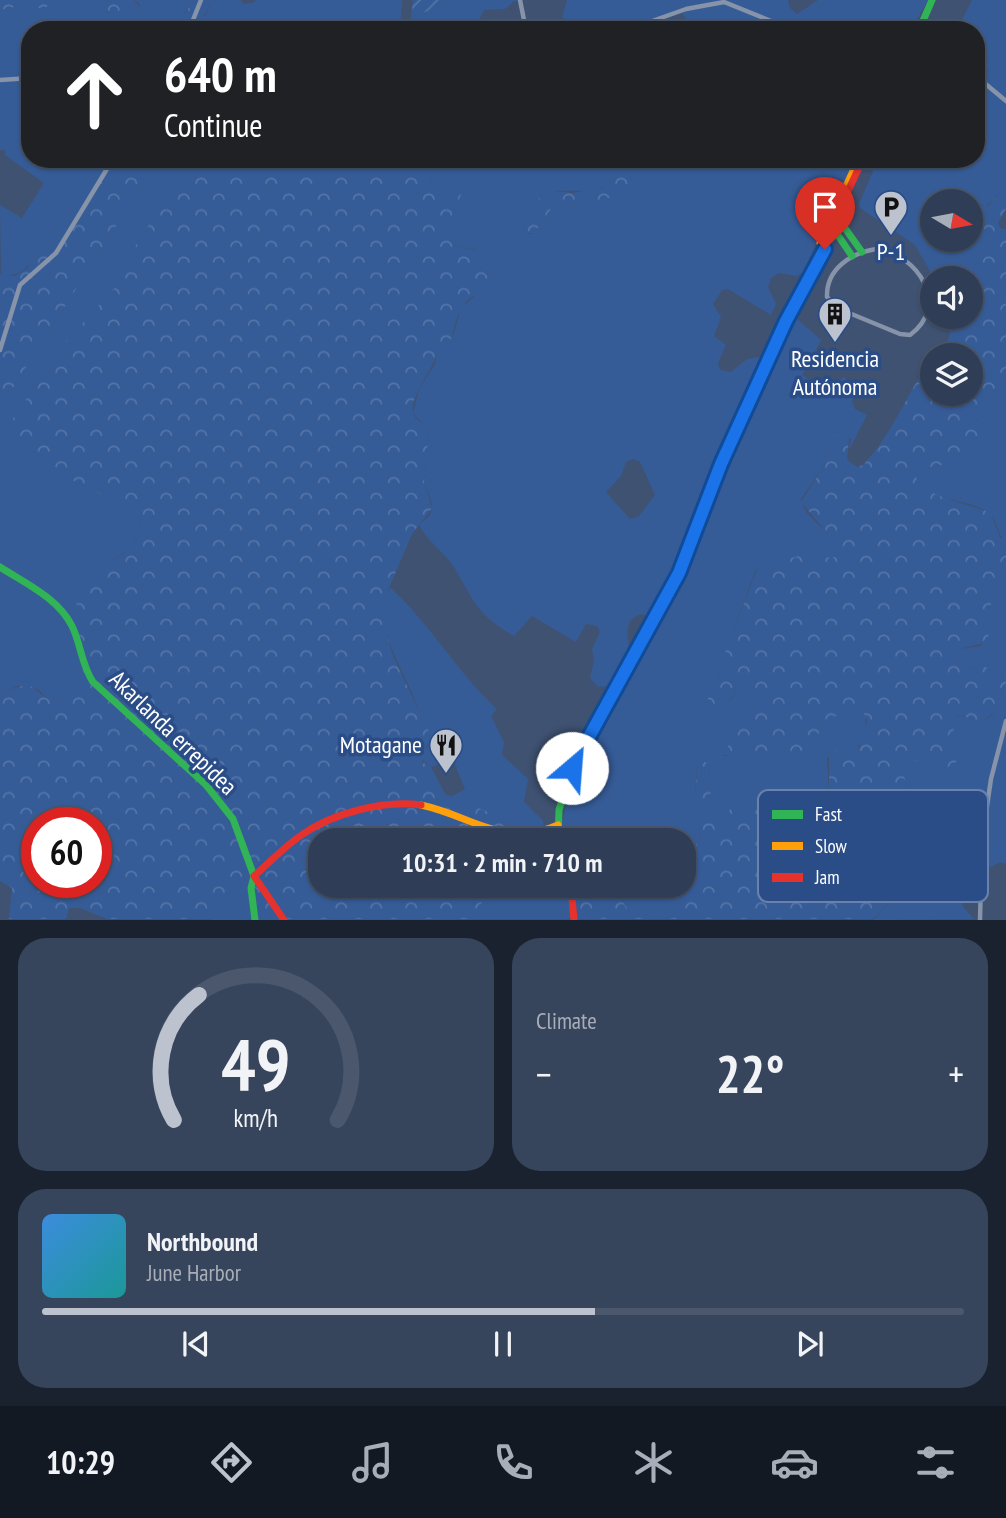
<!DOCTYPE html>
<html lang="en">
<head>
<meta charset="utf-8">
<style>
  :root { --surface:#2f3e56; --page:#37455c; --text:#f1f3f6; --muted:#a7aeb9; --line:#4a576c; --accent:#bcc2ce }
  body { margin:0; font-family:"PT Sans Narrow",sans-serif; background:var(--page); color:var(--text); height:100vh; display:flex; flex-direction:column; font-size:26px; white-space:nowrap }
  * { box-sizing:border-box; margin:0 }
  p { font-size:23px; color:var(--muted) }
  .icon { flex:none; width:38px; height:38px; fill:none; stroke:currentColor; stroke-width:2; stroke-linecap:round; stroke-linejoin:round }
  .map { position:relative; height:920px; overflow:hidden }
  .details { display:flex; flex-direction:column; gap:18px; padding:18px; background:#1a222f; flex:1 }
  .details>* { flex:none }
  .guide { position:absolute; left:21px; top:21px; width:964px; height:147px; border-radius:28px; box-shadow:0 2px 5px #0004,0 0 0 2px var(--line); background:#202124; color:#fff; overflow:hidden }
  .needle { width:46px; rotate:100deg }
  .buttons { position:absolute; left:920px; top:189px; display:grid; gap:14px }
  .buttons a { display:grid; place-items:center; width:63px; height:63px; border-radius:50%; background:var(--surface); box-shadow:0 2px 5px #0004,0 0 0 2px var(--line); font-size:35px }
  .speed { position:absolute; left:21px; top:807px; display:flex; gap:14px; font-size:35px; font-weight:700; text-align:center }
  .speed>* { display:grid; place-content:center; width:91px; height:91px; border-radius:50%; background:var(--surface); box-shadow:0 2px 5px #0004,0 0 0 2px var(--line); line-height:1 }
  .speed .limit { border:10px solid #d22; background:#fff; color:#111 }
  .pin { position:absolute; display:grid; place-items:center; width:60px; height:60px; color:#fff; margin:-72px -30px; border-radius:50% 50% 50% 0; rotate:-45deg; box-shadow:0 0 7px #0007 }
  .pin .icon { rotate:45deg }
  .me { position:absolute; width:77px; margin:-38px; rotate:27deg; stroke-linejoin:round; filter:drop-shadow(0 0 5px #0008) }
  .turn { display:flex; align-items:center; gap:24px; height:147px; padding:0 28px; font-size:32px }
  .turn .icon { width:91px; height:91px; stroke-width:2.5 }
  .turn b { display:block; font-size:49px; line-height:60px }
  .big { font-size:52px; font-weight:700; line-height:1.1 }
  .details .card { flex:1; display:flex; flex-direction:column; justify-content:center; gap:10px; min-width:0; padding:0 24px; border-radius:28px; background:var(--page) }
  .details .dial { align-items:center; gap:0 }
  .dial svg { height:182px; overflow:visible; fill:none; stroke:var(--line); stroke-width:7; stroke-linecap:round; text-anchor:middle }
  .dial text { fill:var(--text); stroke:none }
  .song { display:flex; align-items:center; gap:21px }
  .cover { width:84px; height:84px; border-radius:10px; background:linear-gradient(135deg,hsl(210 70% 55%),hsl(180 70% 35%)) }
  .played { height:7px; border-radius:4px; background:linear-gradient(90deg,var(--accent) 60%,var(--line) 60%) }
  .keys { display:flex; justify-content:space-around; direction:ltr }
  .heat { display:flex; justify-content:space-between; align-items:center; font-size:38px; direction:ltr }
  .details .tiles { flex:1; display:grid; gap:18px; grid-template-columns:1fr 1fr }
  .card:last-child { grid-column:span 2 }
  .trip { position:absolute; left:308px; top:828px; width:388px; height:70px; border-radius:28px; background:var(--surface); box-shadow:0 2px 5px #0004,0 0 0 2px var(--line); font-weight:700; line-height:70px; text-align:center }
  .tabs { display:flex; height:112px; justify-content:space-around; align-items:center; background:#131922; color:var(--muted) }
  .tabs .icon { width:49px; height:49px }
  .tabs .selected { color:var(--accent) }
  .tabs b { font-size:32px; color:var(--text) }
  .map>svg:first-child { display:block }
  .green { fill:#365c98; fill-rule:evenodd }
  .forest { fill:url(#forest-crowns); fill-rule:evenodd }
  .garden { fill:url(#garden-furrows) }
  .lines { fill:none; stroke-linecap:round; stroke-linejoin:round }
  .street { stroke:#8693a8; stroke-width:4.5 }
  .fast { stroke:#30b455; stroke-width:7 }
  .slow { stroke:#ff9f0a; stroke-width:7 }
  .jam { stroke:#e5322d; stroke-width:7 }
  .route-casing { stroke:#114b97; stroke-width:18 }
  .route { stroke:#1a73e8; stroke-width:12 }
  .labels { text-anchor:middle; stroke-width:7; stroke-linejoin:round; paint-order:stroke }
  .poi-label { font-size:24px; fill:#fff; stroke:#2a4d87 }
  .street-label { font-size:24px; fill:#fff; stroke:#2a4d87 }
  .key { fill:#2a4d87; stroke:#6a82ab; stroke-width:2 }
  .key-label { font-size:19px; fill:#fff }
</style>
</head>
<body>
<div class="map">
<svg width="1006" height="920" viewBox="0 0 1006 920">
  <defs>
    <pattern id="forest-crowns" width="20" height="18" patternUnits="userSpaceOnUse" patternTransform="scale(1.75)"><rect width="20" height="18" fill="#365c98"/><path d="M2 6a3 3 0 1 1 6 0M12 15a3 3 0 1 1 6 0" fill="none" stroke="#5474a7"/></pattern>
    <pattern id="garden-furrows" width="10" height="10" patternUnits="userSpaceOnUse" patternTransform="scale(1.75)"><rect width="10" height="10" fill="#365c98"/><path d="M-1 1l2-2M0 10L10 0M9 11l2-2" fill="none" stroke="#5474a7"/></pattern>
  </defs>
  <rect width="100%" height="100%" fill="#3f5272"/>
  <path class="green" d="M 51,0 L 96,0 C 108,18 120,15 138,10 L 142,17 L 139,3 L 134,0 L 194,0 L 184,14 L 205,16 L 213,0 L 241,0 L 243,4 L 255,2 L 255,0 L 402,0 L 400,27 L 396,30 L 230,30 L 211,25 L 212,30 L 30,30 L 30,159 L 116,159 L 60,248 L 37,252 C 29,268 20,277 1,275 L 0,205 L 22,218 L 44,183 L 5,155 L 5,150 L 0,150 L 0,10 L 24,5 L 35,8 Z
    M 449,0 L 528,0 L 514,1 L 505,9 L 484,10 L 474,30 L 408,30 L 411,17 L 448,4 Z
    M 567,0 L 788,0 L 790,8 L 797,14 L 818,0 L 928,0 L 911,30 L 694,30 L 682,13 L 634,30 L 577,30 L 562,17 Z
    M 972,0 L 1006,0 L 1006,186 L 985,208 L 974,196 L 970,201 L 933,201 L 933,240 L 971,240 L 971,224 L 988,230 L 990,235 C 978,255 986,263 986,282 L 978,291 L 971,289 L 971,278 L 934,278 L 915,245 L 860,208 L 859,204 L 878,159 L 976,159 L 977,80 L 984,81 L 988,71 L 982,60 L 981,44 L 977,43 L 976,30 L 957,30 Z
    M 159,159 L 190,159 L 119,272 L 117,285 L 61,347 L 12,420 L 9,433 L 74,481 L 127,508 L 140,518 L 141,533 L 130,549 L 91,573 C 90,599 92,661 82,681 C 77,691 68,698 58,703 L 48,700 L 38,689 L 17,686 L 0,694 L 0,408 Z
    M 440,159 L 583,159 L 603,170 L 605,184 L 599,190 C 579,193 559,188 541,194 L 524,226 L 529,234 L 534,233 L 554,205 L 592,208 L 632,180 L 625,167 L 626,159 L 643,163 L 651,159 L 855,159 L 803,272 L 797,276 L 779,273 L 771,278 L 768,287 L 776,304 L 771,315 L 728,289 L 722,290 L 713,304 L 721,317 L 714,336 L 726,345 L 718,363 L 720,370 L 731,372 L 747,359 L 765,356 L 796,318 L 821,340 L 802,375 L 818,385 L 830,388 L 833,393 L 843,377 L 858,387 L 852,401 L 855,409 L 867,415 L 849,450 L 851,439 L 837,429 L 836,440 L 827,447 L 826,463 L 801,499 C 803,520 837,531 838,555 L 832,558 L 806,554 L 756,570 L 726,649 L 718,680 L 705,703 L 709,712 L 731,699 L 742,687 L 749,687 L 756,693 L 754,709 L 723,756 L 757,752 L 806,754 L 816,743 L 822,721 C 834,713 854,707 866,716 L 864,738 L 853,754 L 827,757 L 829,793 C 809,825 768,813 740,800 L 727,817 L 721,818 L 711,800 L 709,763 L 697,767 L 695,796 L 701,840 L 688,852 L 684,879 L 684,840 L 554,840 C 566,822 565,798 573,778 C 592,730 648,666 653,618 L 643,614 C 619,619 631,639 628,651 C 624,663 614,676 607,686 L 598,687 L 590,678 L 594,661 L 592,649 L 600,632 L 597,626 L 586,624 L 576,642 L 532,616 L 514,636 C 476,614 475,602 454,567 C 444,552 428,542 419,525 L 430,515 L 432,504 L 424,482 L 429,431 L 413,413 L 419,389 L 435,364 L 438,348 L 453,336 L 461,308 L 492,280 L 480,268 L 475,250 L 456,246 L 444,235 L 464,186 L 432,185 L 430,180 ZM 633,459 L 640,462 L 655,495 L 639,516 L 630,519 L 606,492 L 621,476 L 626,462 Z
    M 1006,395 L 1006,539 L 1004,540 C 996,532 998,519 988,512 C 968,498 928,503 916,477 L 920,469 L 947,464 L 972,446 L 988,440 L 982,415 Z
    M 1006,573 L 1006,682 L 986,667 L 960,668 L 956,657 L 960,649 L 981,646 C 998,624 980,597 1006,573 Z
    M 390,587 C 431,625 456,671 497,709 L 491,716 L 504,742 L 502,755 L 528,779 L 524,802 L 543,821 L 545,840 L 320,840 L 320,886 L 568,886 L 572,919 L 210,920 L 213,917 L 213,905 L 228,895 L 327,774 L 452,796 L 465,789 L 453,760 L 431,767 L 421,759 L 428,746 C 425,733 422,720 418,708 C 405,670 371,629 390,587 Z
    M 1006,705 L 1006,864 L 1000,862 L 987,869 L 962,901 L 963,907 L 974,919 L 874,920 L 896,893 L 906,870 L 929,848 L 935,837 L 935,825 L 906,787 L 904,773 L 912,763 L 920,760 L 951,773 C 963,754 951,735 953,716 C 964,713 974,725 987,719 C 995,715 997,707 1006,705 Z
    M 612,886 L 681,886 L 673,918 L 631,914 Z"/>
  <path class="forest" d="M 0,0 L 51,0 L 46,8 L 28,8 L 24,5 L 0,10 Z
    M 96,0 L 134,0 L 145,14 L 142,18 L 138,10 L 119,17 L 100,7 Z
    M 194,0 L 213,0 L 198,26 L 185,23 L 184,15 Z
    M 116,159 L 159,159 L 0,408 L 0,274 L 14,276 L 27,269 L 37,252 L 60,248 Z
    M 190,159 L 440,159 L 430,180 L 432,185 L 465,185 L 444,235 L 456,246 L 480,252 L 480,268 L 492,280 L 489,286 L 467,300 L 457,317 L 451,339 L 438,348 C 437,367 406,398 414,415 C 417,421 425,425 429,431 L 424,482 L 432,508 L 412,534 L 388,590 L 386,605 L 387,635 L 393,656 L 430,734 L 422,762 L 431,767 L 445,794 L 512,822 L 527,837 L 525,840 L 320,840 L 320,886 L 494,886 L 470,919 L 247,919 L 239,884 L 221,901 L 213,905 L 213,917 L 210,919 L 107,919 L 80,908 L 69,908 L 66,919 L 9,919 L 12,888 L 0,881 L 0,694 C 41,675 28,694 58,703 C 109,675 66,635 79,591 C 84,569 113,563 128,550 C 134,546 137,538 141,533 L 140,518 L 127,508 L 74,481 L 9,433 L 12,420 L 61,347 L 117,285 L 119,272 ZM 37,822 L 96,822 L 96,882 L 37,882 Z
    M 583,159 L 626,159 L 624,163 L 634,186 L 632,193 L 608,198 L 592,208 L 554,205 L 534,233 L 526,233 L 524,224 L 544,190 L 572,193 L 603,188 L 603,170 Z
    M 1006,186 L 1006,209 L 998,223 L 1000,228 L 1006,230 L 1006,395 L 982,415 L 988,440 L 972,446 L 947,464 L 920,469 L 916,477 C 926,499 970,503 991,513 L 1000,538 L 1006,539 L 1006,573 C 984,594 994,616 987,642 L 960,649 L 956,657 L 960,668 L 986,667 L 1006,682 L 1006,705 L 981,722 L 959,715 L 953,716 C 951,733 964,757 951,773 L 920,760 L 912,763 L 904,773 L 906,787 L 935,825 L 933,843 L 906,870 L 896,893 L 874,919 L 572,919 L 568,886 L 612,886 L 631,914 L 673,918 L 680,888 L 684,886 L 688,852 L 701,840 L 695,797 L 698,761 L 709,763 L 711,800 L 721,818 L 727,817 L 732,803 L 737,799 C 767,809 807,828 829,793 L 829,749 L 851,754 L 860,746 L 867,720 L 864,714 L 847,712 L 822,721 L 816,743 L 806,754 L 722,755 L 754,709 L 756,693 L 742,687 C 732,698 719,710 704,713 L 702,709 L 718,680 L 726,649 L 758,567 L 806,554 L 832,558 L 838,555 L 828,534 L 801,502 L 826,463 L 827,447 L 836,440 L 838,426 L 850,427 L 847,460 L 857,467 L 863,465 C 893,434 907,392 933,357 L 933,394 L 971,394 L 971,355 L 934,355 L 949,338 L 953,317 L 971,317 L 971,289 L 980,290 L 986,282 L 981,254 L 990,232 L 971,224 L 970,201 L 980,191 L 984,194 L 981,205 L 987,207 Z"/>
  <path class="garden" d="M 413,0 L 449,0 L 448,4 L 411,17 Z"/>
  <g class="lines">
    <path class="street" d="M 520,0 L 526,30
      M 185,30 L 193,20 L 201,0
      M 627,30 L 686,9 L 724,2 L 771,21 L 812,30
      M 976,76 L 1006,101
      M 0,80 L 30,78
      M 876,249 C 919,254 950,306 910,335 L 900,334 L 837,308 L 827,297 C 826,269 851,253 876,249 Z
      M 0,350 L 20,285 L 56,253 L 113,159
      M 980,920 L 982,840 L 991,779 L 1006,721"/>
    <path class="fast" d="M 919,30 L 932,0
      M 843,214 L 842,224 L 862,252
      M 833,228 L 852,256
      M 0,567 C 25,583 58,598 72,626 C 81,644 81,664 93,682 L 206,785 L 233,819 L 254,876 L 251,888 L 255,920
      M 558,840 L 559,810 L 572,768 L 679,574 L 721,464 L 784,328"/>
    <path class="slow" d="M 820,243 L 853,171
      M 421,805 C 473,816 503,849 558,825"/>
    <path class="jam" d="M 784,328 L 863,159
      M 571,886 L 574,920
      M 284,920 L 254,876 C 269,863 283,848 300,836 C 332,813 383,800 421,805"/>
  </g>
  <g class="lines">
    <defs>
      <path id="route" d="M 572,768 L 679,573 L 721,464 L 786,321 L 825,249"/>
    </defs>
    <use href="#route" class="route-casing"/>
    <use href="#route" class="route"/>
  </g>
  <defs>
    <symbol id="parking-pin" viewBox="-11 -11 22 30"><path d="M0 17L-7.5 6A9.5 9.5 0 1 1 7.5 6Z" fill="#bcc2ce" stroke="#2a4d87"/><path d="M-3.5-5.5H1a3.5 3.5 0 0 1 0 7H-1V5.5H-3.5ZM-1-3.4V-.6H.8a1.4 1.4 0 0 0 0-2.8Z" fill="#111"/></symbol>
    <symbol id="building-pin" viewBox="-11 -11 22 30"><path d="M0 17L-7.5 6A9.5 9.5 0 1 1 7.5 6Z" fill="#bcc2ce" stroke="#2a4d87"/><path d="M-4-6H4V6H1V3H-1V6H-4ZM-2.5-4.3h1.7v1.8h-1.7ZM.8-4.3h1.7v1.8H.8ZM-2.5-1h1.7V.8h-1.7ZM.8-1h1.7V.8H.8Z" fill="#111"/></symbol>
    <symbol id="restaurant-pin" viewBox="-11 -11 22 30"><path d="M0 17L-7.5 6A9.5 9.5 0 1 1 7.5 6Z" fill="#bcc2ce" stroke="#2a4d87"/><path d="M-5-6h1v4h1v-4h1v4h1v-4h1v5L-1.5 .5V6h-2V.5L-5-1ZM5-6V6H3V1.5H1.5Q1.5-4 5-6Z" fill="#111"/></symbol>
  </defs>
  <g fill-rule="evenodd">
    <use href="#parking-pin" x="872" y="188" width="38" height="52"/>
    <use href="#building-pin" x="816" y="295" width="38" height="52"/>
    <use href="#restaurant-pin" x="427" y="726" width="38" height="52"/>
  </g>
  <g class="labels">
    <g class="poi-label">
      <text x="891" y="260">P-1</text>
      <text x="835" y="367">Residencia<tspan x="835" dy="28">Autónoma</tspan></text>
      <text x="422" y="753" text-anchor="end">Motagane</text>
    </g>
    <g class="street-label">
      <text transform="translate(173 733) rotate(44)" y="8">Akarlanda errepidea</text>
    </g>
  </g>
  <rect x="758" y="790" width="230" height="112" rx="10" class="key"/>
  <rect x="772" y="810" width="31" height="9" fill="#30b455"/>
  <rect x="772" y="842" width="31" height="8" fill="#ff9f0a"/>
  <rect x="772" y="873" width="31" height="9" fill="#e5322d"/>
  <g class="key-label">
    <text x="815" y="821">Fast</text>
    <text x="815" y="853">Slow</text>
    <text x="815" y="884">Jam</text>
  </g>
</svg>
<div class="buttons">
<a><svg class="needle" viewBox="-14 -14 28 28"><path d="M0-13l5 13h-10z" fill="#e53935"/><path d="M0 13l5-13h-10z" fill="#a7aeb9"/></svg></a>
<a><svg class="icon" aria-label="sound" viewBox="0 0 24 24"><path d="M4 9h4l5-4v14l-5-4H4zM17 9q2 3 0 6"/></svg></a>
<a><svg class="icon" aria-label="layers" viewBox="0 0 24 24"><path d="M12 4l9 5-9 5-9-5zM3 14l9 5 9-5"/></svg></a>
</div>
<div class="speed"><div class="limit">60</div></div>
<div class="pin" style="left:825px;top:249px;background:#d93025"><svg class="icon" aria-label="arrive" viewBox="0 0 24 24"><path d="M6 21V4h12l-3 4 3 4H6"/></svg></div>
<svg class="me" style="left:572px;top:768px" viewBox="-20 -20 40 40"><circle r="19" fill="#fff"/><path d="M0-13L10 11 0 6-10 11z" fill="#1a73e8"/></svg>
<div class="trip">10:31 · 2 min · 710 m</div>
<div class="guide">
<div class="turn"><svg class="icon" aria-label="ahead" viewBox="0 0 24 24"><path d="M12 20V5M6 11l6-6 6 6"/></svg><div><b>640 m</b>Continue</div></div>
</div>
</div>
<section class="details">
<div class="tiles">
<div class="card dial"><svg viewBox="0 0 100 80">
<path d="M14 69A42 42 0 1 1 86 69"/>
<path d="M14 69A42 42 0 0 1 25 14" stroke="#bcc2ce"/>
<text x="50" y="56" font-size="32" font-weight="700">49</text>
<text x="50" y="72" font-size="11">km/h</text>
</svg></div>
<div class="card"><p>Climate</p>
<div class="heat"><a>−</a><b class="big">22°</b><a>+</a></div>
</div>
<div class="card">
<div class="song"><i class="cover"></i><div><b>Northbound</b><p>June Harbor</p></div></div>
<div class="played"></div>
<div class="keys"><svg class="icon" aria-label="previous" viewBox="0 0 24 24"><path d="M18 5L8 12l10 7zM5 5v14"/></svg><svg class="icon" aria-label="pause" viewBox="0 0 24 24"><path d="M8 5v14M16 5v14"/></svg><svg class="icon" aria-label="next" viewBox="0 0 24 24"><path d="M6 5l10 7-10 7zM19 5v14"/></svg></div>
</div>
</div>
</section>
<nav class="tabs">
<b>10:29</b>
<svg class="icon selected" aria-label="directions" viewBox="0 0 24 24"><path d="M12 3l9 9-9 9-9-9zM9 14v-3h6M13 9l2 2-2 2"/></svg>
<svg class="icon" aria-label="music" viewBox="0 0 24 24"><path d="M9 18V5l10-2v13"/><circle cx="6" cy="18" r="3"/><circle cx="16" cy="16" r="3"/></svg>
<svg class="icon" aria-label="phone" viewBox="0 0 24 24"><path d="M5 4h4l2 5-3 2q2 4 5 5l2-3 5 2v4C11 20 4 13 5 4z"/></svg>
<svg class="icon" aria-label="climate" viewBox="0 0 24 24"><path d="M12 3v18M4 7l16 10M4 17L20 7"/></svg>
<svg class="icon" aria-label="car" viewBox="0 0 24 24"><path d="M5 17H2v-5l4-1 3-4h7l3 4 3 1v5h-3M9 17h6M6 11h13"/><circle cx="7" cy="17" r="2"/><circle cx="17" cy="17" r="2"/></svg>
<svg class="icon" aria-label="filters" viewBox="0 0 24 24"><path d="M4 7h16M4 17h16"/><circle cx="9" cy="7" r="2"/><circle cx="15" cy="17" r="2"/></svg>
</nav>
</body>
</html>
